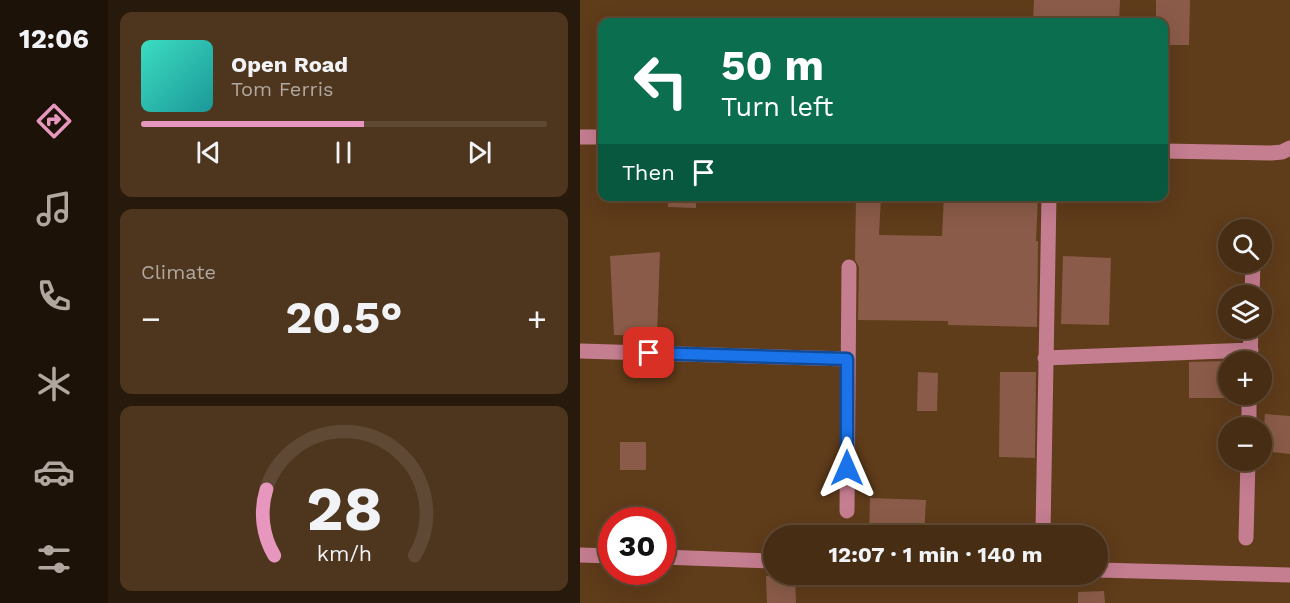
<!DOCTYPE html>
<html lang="en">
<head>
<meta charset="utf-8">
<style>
  :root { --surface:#472d14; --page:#4e351d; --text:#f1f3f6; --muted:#b0a8a0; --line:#5f4934; --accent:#e797bd }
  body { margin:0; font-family:"Work Sans",sans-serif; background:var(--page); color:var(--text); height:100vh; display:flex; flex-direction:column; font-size:22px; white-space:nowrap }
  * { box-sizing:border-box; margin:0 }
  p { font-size:20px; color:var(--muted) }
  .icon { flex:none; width:33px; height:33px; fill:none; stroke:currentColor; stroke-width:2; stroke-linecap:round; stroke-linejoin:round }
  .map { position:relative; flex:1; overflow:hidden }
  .panel { display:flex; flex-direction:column; gap:12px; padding:12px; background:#27190b; width:472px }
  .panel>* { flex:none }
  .banner { position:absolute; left:18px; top:18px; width:570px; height:183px; border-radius:12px; box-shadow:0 6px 24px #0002,0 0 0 2px var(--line); background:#0b6e4f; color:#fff; overflow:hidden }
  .tools { position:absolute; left:638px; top:219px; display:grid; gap:12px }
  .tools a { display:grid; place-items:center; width:54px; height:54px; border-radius:50%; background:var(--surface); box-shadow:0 6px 24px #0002,0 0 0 2px var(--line); font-size:30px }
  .speed { position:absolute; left:18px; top:507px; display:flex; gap:12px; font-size:30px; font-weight:700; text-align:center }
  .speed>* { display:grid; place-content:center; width:78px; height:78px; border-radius:50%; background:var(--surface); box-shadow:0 6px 24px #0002,0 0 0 2px var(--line); line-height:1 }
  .speed .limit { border:9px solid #d22; background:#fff; color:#111 }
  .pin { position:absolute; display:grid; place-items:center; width:51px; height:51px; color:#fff; margin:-26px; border-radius:12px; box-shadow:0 3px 9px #0006 }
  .me { position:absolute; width:66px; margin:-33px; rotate:0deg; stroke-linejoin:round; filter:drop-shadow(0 0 4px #0008) }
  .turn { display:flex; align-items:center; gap:21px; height:126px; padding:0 24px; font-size:27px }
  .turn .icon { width:78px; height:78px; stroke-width:2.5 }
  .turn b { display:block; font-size:42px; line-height:51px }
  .then { display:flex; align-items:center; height:57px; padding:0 24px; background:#0003; gap:12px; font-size:22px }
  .big { font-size:45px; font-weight:700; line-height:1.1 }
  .panel .tile { flex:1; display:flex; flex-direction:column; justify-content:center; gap:9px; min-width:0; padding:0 21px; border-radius:12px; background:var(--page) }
  .panel .dial { align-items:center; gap:0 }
  .dial svg { height:156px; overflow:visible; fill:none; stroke:var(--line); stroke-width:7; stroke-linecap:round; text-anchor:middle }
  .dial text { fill:var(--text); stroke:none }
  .song { display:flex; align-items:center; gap:18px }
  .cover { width:72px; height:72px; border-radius:9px; background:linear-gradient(135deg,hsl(170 70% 55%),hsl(180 70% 35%)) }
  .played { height:6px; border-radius:3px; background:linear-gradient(90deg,var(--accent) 55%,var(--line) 55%) }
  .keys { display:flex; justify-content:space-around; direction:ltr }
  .heat { display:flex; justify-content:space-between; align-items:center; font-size:33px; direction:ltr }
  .trip { position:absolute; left:183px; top:525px; width:345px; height:60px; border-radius:30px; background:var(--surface); box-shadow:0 6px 24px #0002,0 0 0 2px var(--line); font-weight:700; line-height:60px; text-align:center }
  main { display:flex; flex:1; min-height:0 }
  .tabs { display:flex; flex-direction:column; width:108px; justify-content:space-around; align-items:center; background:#1c1208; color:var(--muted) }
  .tabs .icon { width:42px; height:42px }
  .tabs .active { color:var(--accent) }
  .tabs b { font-size:27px; color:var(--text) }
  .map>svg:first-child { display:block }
  .building { fill:#8a5b48 }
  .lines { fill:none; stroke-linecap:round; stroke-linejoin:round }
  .minor { stroke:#c57d90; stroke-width:15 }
  .route-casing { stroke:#114b97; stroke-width:15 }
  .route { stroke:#1a73e8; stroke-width:10 }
</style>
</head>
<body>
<main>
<nav class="tabs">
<b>12:06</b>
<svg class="icon active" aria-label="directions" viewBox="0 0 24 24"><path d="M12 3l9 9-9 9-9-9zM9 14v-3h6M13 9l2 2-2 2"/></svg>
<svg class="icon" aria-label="music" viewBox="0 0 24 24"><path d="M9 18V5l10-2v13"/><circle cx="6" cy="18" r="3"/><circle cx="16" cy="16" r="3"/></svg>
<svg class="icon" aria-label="phone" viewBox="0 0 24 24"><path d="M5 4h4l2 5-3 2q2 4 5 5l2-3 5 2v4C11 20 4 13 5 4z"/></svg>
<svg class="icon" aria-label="climate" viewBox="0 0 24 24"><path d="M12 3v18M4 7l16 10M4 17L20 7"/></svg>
<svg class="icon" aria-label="car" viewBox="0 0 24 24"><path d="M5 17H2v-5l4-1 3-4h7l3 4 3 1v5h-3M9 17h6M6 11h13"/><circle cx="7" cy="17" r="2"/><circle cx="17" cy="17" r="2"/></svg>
<svg class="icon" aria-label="filters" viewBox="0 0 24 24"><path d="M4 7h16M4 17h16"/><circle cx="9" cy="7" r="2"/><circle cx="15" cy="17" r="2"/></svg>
</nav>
<section class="panel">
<div class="tile">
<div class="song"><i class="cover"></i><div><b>Open Road</b><p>Tom Ferris</p></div></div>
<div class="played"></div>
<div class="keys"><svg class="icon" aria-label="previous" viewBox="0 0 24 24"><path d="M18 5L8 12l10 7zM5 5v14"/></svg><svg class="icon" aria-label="pause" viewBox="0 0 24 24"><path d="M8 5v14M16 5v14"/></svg><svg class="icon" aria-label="next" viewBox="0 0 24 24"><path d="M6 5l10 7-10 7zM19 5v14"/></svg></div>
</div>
<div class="tile"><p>Climate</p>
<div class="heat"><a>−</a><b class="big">20.5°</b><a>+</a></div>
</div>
<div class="tile dial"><svg viewBox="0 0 100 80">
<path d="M14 69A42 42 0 1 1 86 69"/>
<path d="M14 69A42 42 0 0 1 10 35" stroke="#e797bd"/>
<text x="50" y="56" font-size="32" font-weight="700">28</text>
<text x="50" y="72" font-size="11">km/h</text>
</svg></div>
</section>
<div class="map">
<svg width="710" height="603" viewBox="0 0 710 603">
  <rect width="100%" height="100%" fill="#5f3c1a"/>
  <path class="building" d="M 454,0 L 540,0 L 539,22 L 453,22 Z
    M 576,0 L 610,0 L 609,45 L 584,45 L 584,22 L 576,22 Z
    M 88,196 L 116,196 L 116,208 L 88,207 Z
    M 276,196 L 301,196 L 299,235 L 362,236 L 364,196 L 458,196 L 456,241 L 458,241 L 457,327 L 368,325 L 368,321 L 278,320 L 279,267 L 275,260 Z
    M 80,252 L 77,336 L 34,335 L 30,256 Z
    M 483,256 L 531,258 L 529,325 L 481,324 Z
    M 648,361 L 648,398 L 609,398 L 609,362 Z
    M 338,372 L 358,373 L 357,411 L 337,411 Z
    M 420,372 L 456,372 L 455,458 L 419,457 Z
    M 685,414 L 710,416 L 710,454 L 682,451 Z
    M 40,442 L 66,442 L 66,470 L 40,470 Z
    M 290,498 L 346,500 L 344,536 L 289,536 Z
    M 215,575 L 216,603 L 187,603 L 186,576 Z
    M 524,591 L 525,603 L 498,603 L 498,592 Z"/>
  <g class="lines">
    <path class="minor" d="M 0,137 L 22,137
      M 584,151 L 691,153 L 702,152 L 710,148
      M 672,296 L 673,262
      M 0,351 L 267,359
      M 465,358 L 671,350
      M 670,362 L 671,328
      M 669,428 L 669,394
      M 267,511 L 269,267
      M 463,531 L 469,196
      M 666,538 L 668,460
      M 0,555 L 32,556
      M 82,557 L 194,561
      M 518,570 L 710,575"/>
  </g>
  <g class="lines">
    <defs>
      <path id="route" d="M 69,353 L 267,359 L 267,468"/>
    </defs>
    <use href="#route" class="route-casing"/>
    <use href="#route" class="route"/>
  </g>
</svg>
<div class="tools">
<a><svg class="icon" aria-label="search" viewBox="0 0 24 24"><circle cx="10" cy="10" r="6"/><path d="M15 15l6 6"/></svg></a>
<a><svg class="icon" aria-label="layers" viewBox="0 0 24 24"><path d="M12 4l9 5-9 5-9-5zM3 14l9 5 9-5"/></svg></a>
<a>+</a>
<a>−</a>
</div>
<div class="speed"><div class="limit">30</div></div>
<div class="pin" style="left:69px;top:353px;background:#d93025"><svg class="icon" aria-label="arrive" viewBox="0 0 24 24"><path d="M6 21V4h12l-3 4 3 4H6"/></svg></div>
<svg class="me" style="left:267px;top:468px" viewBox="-20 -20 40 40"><path d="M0-17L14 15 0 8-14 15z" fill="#1a73e8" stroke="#fff" stroke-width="4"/></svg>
<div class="trip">12:07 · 1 min · 140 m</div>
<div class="banner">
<div class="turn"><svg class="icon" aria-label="left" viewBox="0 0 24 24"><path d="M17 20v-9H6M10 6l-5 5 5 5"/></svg><div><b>50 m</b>Turn left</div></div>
<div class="then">Then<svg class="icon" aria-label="arrive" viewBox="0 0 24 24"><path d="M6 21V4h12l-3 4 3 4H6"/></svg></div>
</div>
</div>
</main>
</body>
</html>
